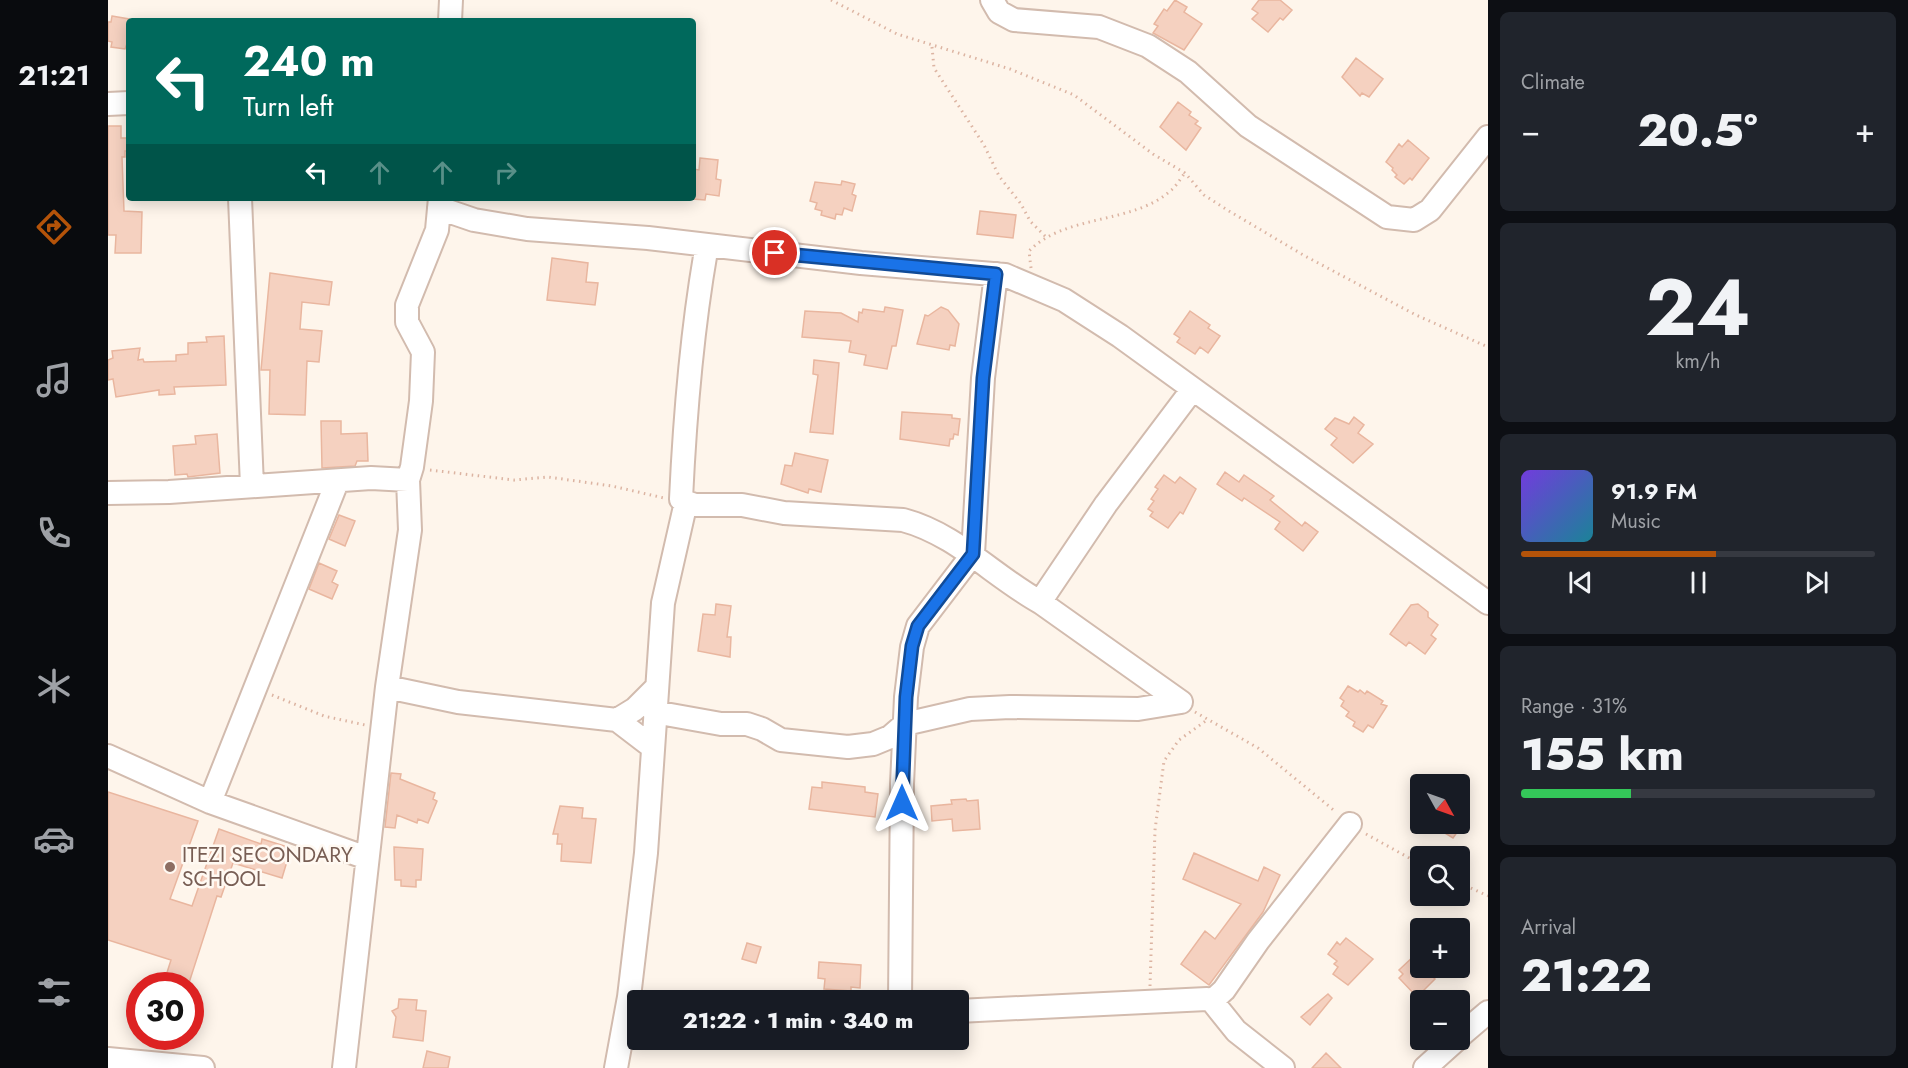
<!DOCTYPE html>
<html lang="en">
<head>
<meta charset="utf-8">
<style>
  :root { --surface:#171b24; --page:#20242c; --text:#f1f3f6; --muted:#9ea1a6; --line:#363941; --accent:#b45309 }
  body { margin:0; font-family:Jost,sans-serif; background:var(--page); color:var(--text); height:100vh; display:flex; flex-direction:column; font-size:22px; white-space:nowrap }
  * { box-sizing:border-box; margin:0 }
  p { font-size:20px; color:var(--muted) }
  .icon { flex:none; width:33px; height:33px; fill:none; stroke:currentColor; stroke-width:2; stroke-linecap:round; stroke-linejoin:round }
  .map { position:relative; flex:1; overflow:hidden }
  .details { display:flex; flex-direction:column; gap:12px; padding:12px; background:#0d0f14; width:420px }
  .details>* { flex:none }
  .banner { position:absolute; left:18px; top:18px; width:570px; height:183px; border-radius:6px; box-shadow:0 3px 15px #0003; background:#00695c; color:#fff; overflow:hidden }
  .needle { width:39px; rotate:130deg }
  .tools { position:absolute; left:1302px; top:774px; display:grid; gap:12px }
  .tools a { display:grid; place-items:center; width:60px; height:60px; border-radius:6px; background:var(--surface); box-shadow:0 3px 15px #0003; font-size:30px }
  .speed { position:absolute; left:18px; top:972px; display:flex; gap:12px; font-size:30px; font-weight:700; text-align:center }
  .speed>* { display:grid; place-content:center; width:78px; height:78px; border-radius:50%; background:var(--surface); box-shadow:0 3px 15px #0003; line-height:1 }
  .speed .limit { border:9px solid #d22; background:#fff; color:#111 }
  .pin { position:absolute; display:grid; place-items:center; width:51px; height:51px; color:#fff; margin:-26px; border:3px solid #fff; border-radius:50%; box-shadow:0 2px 6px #0007 }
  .me { position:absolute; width:66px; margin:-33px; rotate:0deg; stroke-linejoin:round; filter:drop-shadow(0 0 4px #0008) }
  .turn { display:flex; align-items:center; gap:21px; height:126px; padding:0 18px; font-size:27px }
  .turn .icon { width:78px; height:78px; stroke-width:2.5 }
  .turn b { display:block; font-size:42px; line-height:51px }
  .lanes { display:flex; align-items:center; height:57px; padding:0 18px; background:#0003; justify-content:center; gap:30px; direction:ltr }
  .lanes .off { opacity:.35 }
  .big { font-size:45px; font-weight:800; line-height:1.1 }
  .details .card { flex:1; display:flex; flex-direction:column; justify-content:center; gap:9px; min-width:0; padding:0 21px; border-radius:9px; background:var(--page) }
  .details .dial { align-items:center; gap:0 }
  .dial b { font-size:78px; line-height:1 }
  .song { display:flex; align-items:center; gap:18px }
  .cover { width:72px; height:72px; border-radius:9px; background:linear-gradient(135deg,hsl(260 70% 55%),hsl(190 70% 35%)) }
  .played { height:6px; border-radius:3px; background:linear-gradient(90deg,var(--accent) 55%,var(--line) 55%) }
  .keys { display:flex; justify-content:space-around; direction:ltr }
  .heat { display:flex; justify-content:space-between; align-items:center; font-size:33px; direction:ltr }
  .charge { height:9px; border-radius:4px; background:linear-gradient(90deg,#34c759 31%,var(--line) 0) }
  .trip { position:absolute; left:519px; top:990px; width:342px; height:60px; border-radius:6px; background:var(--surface); box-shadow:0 3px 15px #0003; font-weight:800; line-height:60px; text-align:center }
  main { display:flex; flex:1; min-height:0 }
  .dock { display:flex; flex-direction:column; width:108px; justify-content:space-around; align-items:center; background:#090b0e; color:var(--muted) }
  .dock .icon { width:42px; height:42px }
  .dock .selected { color:var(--accent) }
  .dock b { font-size:27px; color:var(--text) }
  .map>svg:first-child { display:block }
  .building { fill:#f5d1c0; stroke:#e9b69f; stroke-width:1.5 }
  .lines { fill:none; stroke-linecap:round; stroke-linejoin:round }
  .minor-casing { stroke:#d2bbae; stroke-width:26 }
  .path { stroke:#dcb4a2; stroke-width:3; stroke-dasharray:1.5 4.5; stroke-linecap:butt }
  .minor { stroke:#fff; stroke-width:22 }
  .route-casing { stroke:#114b97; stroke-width:15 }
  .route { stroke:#1a73e8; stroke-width:10 }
  .education-dot { fill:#8d6e63; stroke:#fff9f2; stroke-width:2 }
  .labels { text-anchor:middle; stroke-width:5; stroke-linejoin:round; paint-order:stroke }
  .education-label { font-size:21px; fill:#785e54; stroke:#fff9f2; text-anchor:start }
</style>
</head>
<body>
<main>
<nav class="dock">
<b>21:21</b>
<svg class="icon selected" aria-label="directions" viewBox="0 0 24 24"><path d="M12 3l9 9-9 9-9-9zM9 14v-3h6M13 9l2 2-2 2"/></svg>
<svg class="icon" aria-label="music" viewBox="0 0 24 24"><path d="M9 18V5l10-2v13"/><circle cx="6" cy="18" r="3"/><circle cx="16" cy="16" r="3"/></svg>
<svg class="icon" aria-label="phone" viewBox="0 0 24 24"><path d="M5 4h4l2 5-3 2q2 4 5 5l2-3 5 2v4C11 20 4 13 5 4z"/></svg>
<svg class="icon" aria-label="climate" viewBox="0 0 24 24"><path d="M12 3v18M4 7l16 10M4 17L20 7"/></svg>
<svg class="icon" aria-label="car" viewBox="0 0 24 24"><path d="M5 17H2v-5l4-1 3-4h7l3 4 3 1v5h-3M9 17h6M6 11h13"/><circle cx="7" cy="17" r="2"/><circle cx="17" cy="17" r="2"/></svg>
<svg class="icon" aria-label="filters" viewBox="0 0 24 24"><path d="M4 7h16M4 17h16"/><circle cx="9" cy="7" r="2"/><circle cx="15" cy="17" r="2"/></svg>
</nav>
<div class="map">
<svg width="1380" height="1068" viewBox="0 0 1380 1068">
  <rect width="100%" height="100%" fill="#fef5eb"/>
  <path class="building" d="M 1067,0 L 1079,7 L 1076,12 L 1094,24 L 1076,50 L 1045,33 L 1050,26 L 1046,24 L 1056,9 L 1059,11 Z
    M 1151,0 L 1172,0 L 1184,10 L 1175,20 L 1172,18 L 1160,32 L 1144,19 L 1150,13 L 1144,9 Z
    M 4,16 L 21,19 L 21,38 L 17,49 L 3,47 L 4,42 L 0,41 L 0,22 L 3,22 Z
    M 1248,58 L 1275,79 L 1261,97 L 1254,93 L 1252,96 L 1234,77 Z
    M 1070,102 L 1083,112 L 1081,115 L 1090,121 L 1087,124 L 1093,128 L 1078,150 L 1052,127 Z
    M 0,126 L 13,126 L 13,138 L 21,138 L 21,151 L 17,151 L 17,157 L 14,157 L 16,211 L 34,212 L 33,253 L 7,253 L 8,235 L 0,235 Z
    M 1300,140 L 1321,158 L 1304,180 L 1302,178 L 1296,184 L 1287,177 L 1289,175 L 1284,170 L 1285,168 L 1278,162 L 1291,144 L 1294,147 Z
    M 592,158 L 610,160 L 608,179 L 613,180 L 611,196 L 598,194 L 597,200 L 585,199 L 585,169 L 591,170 Z
    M 734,181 L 747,184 L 744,194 L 748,196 L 744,211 L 736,208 L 734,215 L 728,214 L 727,219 L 713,215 L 714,211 L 707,209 L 709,203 L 702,201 L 707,182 L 733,185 Z
    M 872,211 L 908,215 L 905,238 L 869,234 Z
    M 444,258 L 480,263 L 478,282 L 490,283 L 487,305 L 439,300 Z
    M 162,273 L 224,282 L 221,305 L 194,302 L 192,329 L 214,331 L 211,362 L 199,361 L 197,415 L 161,414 L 162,370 L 153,370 Z
    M 777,307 L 795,310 L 788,346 L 784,346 L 779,369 L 756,365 L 758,355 L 741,352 L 743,341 L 694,337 L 697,311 L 733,313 L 750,322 L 751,312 L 754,313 L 755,309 L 776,312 Z
    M 833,307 L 840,310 L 851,324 L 847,346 L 842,345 L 841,350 L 809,344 L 817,315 L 820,316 Z
    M 1082,311 L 1102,325 L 1100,328 L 1112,336 L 1100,353 L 1092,347 L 1087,354 L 1069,342 L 1072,338 L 1066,334 Z
    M 116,336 L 118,385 L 66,387 L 67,394 L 51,395 L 51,390 L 8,397 L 5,379 L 0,380 L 0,360 L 5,358 L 4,351 L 32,348 L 30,360 L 35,359 L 36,362 L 68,361 L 68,355 L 80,354 L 80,343 L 99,342 L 98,337 Z
    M 706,360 L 731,363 L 725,434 L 702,432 L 710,375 L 705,374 Z
    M 794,412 L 844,415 L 844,418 L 852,419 L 850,435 L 846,434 L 845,439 L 842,439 L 841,446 L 792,439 Z
    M 1246,417 L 1256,425 L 1250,433 L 1265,444 L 1245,463 L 1223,445 L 1229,438 L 1217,429 L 1227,418 L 1241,424 Z
    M 213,421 L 233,421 L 233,434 L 259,433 L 260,461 L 249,461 L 247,466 L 214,468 Z
    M 109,434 L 112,473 L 80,477 L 79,474 L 67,475 L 65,446 L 88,444 L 87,436 Z
    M 687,453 L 720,460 L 713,492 L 701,489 L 700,493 L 673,484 L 677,465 L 684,466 Z
    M 1117,472 L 1131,482 L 1136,475 L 1166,496 L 1162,500 L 1194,526 L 1197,522 L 1210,532 L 1195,551 L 1167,529 L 1172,522 L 1136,498 L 1134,501 L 1109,484 Z
    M 1056,475 L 1067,483 L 1072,477 L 1088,489 L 1075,514 L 1072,512 L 1060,528 L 1042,516 L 1045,512 L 1040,509 L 1046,501 L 1043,499 L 1050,489 L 1047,487 Z
    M 231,515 L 247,521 L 237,546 L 221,539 Z
    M 211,563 L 229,571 L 224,582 L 230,585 L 224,599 L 201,589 Z
    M 608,604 L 623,606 L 619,637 L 623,637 L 622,657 L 590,651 L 595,614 L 607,615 Z
    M 1310,604 L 1320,612 L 1320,617 L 1330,625 L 1323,635 L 1328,639 L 1317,654 L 1301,642 L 1298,646 L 1282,634 L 1303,605 Z
    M 1240,686 L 1250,692 L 1252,690 L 1257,694 L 1259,691 L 1275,701 L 1273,704 L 1279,706 L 1265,728 L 1260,725 L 1255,732 L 1245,726 L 1247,722 L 1238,716 L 1241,712 L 1233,706 L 1236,701 L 1232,698 Z
    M 283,773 L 293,774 L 292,779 L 327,793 L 325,799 L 329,801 L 320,823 L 310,819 L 309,823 L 289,815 L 287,828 L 277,827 Z
    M 714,782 L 757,787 L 757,792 L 770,794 L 767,817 L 701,809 L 704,787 L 714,788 Z
    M 0,792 L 90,821 L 62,899 L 84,906 L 111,829 L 153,844 L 154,839 L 183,848 L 174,878 L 125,863 L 113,897 L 109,896 L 80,986 L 56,982 L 63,960 L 0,940 Z
    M 858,799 L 859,801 L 870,800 L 872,829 L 845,831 L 844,819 L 824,821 L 823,806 L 844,804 L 843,800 Z
    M 452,806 L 475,808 L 474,818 L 488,819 L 483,863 L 453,861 L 454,844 L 449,844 L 450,834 L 445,834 Z
    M 1322,824 L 1355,824 L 1345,838 Z
    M 286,847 L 315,849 L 313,880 L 308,880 L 308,887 L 293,886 L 293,880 L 287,880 Z
    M 1086,853 L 1150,881 L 1156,867 L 1172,875 L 1155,912 L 1101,985 L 1073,964 L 1097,931 L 1107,939 L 1133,904 L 1075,879 Z
    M 1238,938 L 1265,959 L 1240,985 L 1225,974 L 1230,967 L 1226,964 L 1229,961 L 1220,954 L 1229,942 L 1232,945 Z
    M 639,943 L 653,947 L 648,963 L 634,959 Z
    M 1306,956 L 1312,959 L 1312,968 L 1316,968 L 1327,979 L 1309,997 L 1291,978 L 1295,974 L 1291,970 Z
    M 711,962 L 753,965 L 752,988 L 743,987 L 743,991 L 716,989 L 717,979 L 710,978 Z
    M 1220,994 L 1224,998 L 1202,1025 L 1193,1017 Z
    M 291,999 L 309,1000 L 308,1010 L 318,1011 L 315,1041 L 285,1037 L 288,1017 L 284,1011 L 290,1008 Z
    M 319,1051 L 342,1057 L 340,1068 L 315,1068 Z
    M 1218,1053 L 1233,1068 L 1204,1068 Z"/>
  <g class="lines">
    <defs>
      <path id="minor" d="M 884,0 L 891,12 L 906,20 L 991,27 L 1040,46 L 1080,72 L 1140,126 L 1279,217 L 1306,220 L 1322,210 L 1380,137
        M 342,21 L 343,0
        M 0,104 L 21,103
        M 132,198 L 144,486
        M 331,208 L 366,220 L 419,229 L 540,238 L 753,263 L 897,275 L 956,300 L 1012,336 L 1380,603
        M 0,493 L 61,492 L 263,478 L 300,480
        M 578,502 L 587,505 L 634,505 L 676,513 L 795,520 C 848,534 885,576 932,602 L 1073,702
        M 932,602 L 998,504 L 1084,390
        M 279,687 L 350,702 L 509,720 L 543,746
        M 546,712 L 613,724 L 639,724 L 654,729 L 673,740 L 740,747 L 765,744 L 782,737 L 797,724 L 862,709 L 902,707 L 1030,709 L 1073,702
        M 509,720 L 527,709 L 548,688
        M 0,756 L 102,802 L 259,858
        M 102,802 L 229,482
        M 792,1000 L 794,784 L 798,697 L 804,647 L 810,626 L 865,554 L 875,378 L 888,274
        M 1104,1001 L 1116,990 L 1150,941 L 1242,824
        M 850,1011 L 1099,999 L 1104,1001 L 1128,1031 L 1175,1068
        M 1352,1036 L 1380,1012
        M 0,1059 L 95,1068
        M 236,1068 L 279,687 L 302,530 L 300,480 L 304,467 L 313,401 L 315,352 L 299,322 L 299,305 L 329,230 L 332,198
        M 508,1068 L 521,997 L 538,853 L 555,603 L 578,502 L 573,499 C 577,414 584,328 599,245
        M 1317,1068 L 1348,1040"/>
    </defs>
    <use href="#minor" class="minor-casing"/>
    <path class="path" d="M 723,0 L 789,34 L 902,69 L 966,95 L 1045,154 L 1077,173 L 1096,195 L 1121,211 L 1197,256 L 1308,315 L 1380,347
      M 824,47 L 826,68 L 876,145 L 891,176 L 913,204 L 922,221 L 939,238
      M 923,268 L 921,251 C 957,214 1026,224 1062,191 C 1068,187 1072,179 1077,173
      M 322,470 L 406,480 L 440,477 L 504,486 L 556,498
      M 164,695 L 216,716 L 257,725
      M 1087,712 L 1150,748 L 1228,812
      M 1258,834 L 1312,864
      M 1352,883 L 1380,896
      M 1042,986 L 1047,830 L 1056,761 L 1071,740 L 1099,720"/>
    <use href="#minor" class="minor"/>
  </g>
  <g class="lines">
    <defs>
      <path id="route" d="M 667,253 L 888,274 L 875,378 L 865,554 L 810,626 L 804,646 L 798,697 L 794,803"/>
    </defs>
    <use href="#route" class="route-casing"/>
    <use href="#route" class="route"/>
  </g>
  <circle class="education-dot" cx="62" cy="867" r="6"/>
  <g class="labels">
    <g class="education-label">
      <text x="74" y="862">ITEZI SECONDARY<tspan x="74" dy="24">SCHOOL</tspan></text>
    </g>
  </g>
</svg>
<div class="tools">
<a><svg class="needle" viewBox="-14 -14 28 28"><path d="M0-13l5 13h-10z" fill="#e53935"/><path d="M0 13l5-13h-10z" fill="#9ea1a6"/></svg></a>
<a><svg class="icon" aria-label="search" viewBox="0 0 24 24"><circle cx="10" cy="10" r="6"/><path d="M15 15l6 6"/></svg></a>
<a>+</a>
<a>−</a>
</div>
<div class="speed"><div class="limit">30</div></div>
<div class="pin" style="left:667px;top:253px;background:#d93025"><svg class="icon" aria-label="arrive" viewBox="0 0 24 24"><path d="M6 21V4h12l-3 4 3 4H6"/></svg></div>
<svg class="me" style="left:794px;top:803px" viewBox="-20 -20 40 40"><path d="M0-17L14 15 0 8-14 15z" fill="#1a73e8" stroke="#fff" stroke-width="4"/></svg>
<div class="trip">21:22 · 1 min · 340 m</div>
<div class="banner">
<div class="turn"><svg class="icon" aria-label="left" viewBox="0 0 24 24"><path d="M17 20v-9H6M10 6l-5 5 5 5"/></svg><div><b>240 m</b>Turn left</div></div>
<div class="lanes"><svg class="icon" aria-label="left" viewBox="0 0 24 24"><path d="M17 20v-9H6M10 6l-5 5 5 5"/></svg><svg class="icon off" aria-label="ahead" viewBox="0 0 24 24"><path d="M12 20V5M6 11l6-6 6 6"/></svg><svg class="icon off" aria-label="ahead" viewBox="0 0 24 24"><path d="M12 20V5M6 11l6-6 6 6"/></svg><svg class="icon off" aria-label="right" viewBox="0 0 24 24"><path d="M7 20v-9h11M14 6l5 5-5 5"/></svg></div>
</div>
</div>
<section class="details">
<div class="card"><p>Climate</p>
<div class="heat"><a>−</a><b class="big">20.5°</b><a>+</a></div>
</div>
<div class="card dial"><b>24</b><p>km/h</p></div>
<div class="card">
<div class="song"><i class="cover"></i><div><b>91.9 FM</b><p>Music</p></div></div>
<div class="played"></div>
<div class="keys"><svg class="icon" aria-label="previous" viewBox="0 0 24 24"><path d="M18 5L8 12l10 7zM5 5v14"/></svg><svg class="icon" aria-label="pause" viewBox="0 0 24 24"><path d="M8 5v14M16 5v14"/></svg><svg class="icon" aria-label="next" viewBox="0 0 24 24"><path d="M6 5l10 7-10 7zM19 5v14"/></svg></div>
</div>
<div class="card"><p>Range · 31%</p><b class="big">155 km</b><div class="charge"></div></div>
<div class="card"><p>Arrival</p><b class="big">21:22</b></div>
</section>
</main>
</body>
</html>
